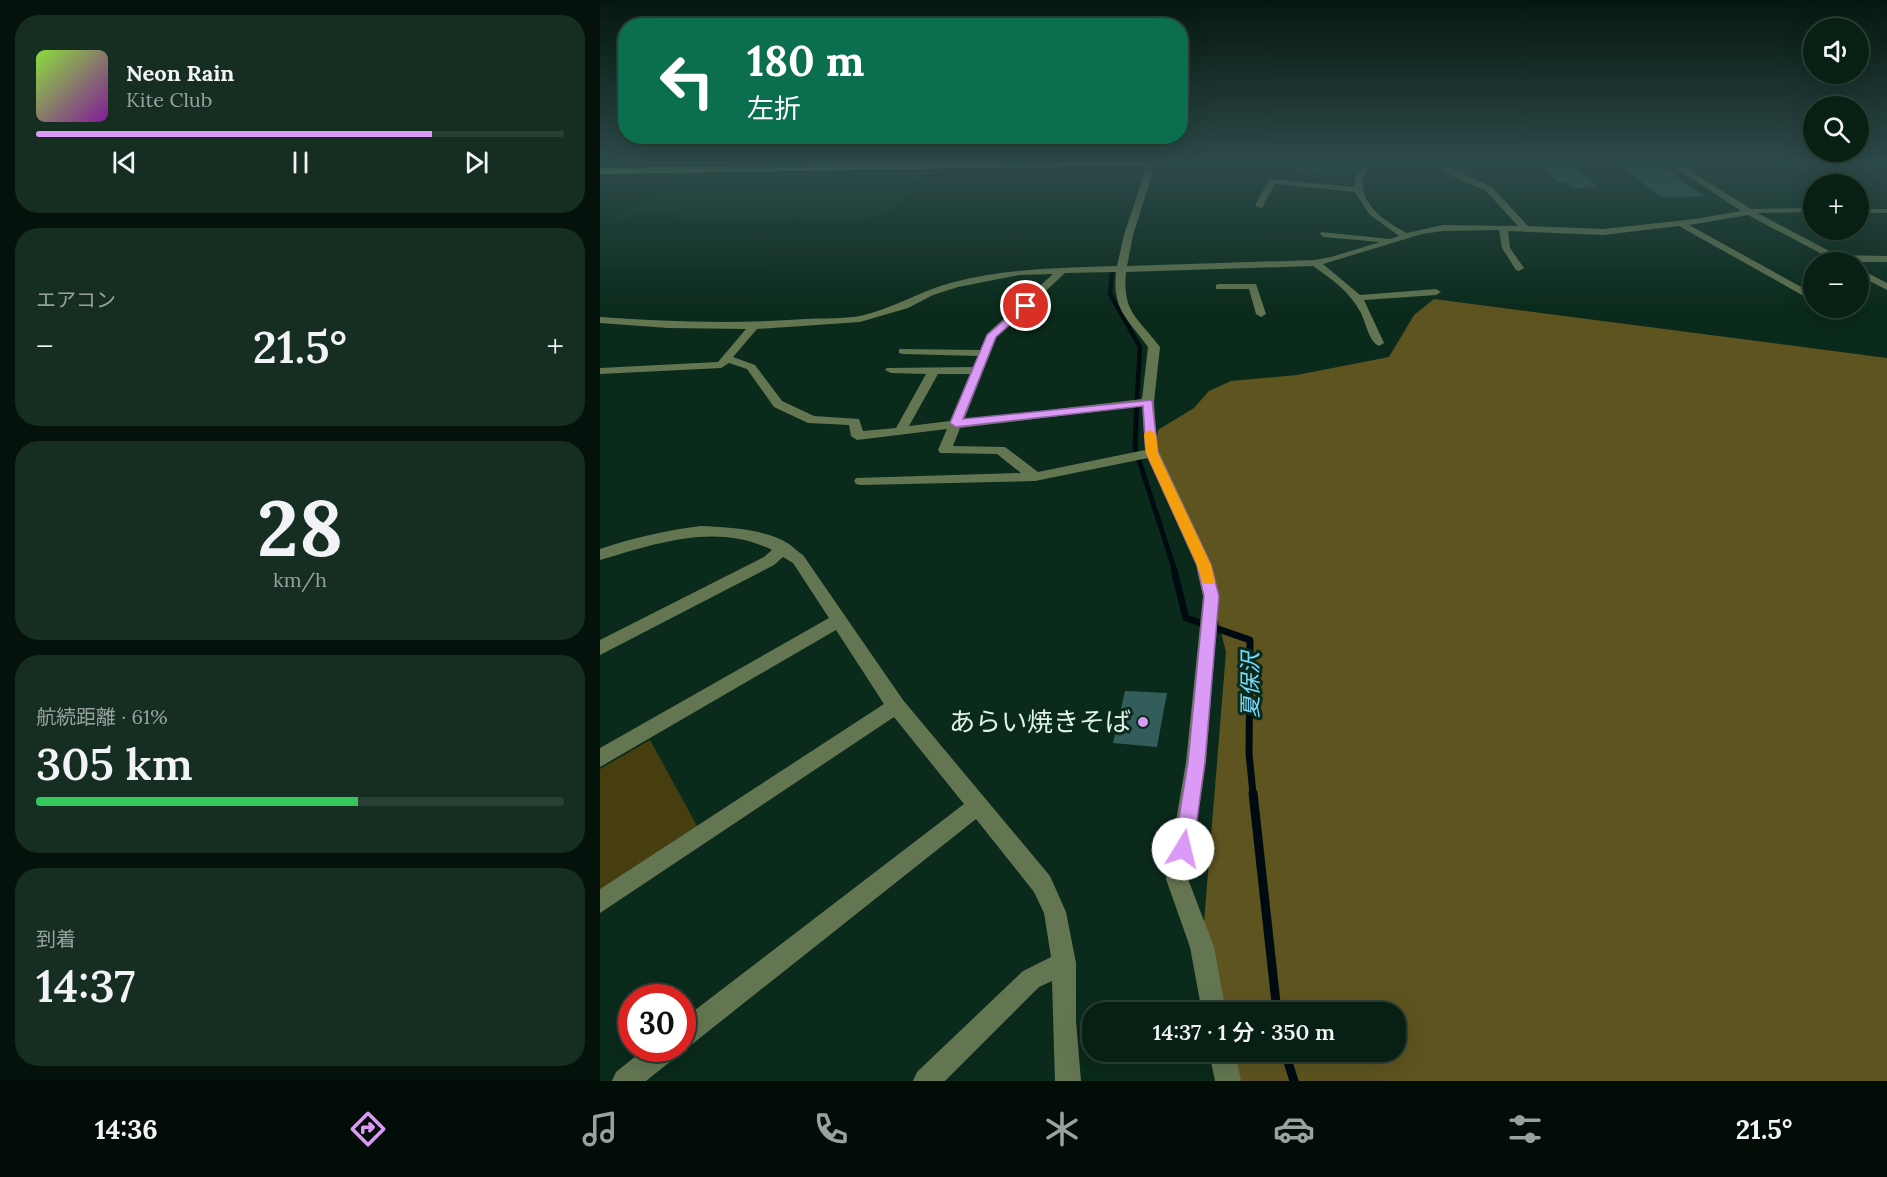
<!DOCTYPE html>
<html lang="ja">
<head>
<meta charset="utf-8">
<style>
  :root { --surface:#082014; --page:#162d22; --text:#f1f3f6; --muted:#98a3a0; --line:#293e34; --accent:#da9af6 }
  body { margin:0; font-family:Lora,"Noto Sans JP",serif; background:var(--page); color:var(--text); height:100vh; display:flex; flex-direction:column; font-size:22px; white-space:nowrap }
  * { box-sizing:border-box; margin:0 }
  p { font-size:20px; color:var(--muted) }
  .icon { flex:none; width:33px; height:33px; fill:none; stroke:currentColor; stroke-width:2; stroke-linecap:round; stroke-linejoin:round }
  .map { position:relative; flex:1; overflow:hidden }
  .drawer { display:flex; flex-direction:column; gap:15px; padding:15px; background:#04120b; width:600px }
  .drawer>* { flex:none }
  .top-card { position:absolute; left:18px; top:18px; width:570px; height:126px; border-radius:24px; box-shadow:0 6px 24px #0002,0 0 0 2px var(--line); background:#0b6e4f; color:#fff; overflow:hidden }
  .buttons { position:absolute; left:1203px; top:18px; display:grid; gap:12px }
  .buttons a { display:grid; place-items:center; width:66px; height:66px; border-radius:50%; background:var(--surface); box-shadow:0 6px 24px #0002,0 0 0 2px var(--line); font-size:30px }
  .speed { position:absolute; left:18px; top:984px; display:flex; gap:12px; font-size:30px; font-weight:700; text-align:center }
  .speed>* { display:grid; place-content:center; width:78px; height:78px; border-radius:50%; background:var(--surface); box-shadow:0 6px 24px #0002,0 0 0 2px var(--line); line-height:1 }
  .speed .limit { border:9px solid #d22; background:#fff; color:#111 }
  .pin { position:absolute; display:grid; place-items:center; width:51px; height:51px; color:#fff; margin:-26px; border:3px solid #fff; border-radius:50%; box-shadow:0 2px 6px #0007 }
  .me { position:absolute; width:66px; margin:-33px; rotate:9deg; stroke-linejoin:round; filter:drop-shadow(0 0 4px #0008) }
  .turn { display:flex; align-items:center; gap:21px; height:126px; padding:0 30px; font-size:27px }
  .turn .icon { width:78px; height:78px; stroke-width:2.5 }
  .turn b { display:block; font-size:42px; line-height:51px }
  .big { font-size:45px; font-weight:600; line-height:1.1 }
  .drawer .widget { flex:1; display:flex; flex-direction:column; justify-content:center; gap:9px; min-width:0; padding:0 21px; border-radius:24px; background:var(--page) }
  .drawer .dial { align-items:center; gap:0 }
  .dial b { font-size:78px; line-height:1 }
  .song { display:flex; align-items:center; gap:18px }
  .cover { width:72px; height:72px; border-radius:9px; background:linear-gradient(135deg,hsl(90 70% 55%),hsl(290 70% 35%)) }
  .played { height:6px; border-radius:3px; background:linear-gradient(90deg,var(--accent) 75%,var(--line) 75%) }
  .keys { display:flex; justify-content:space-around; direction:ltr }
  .heat { display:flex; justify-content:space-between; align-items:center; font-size:33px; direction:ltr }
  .charge { height:9px; border-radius:4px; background:linear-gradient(90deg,#34c759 61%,var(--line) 0) }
  .trip { position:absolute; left:482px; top:1002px; width:324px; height:60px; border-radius:24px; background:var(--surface); box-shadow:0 6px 24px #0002,0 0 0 2px var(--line); font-weight:600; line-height:60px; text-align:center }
  .menu { display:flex; height:96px; justify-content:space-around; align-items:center; background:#030d08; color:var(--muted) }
  .menu .icon { width:42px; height:42px }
  .menu .active { color:var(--accent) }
  .menu b { font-size:27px; color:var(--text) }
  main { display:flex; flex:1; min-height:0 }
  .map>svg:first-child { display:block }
  .built { fill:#0b3522 }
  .green { fill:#473e10 }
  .forest { fill:#5e5420 }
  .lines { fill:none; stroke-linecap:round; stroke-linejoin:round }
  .stream-far3 { stroke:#000b11; stroke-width:4.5 }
  .stream-far2 { stroke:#000b11; stroke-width:5 }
  .stream-far1 { stroke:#000b11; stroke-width:7 }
  .stream { stroke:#000b11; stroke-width:9 }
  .building { fill:#335d5a }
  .minor { fill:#647651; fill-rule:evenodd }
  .highway { fill:#bfeb8b; fill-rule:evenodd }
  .route { fill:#da9af6; stroke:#8e64a0; stroke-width:1.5 }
  .slow { fill:#f59e0b }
  .poi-dot { fill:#da9af6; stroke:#0a2a1b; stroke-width:2 }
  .labels { text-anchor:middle; stroke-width:6; stroke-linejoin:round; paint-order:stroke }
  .water-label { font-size:22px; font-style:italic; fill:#78d9fa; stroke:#0a2a1b }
  .near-poi-label { font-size:26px; fill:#e1f3e8; stroke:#0a2a1b; text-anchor:end }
</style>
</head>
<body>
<main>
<section class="drawer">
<div class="widget">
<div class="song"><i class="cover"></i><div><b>Neon Rain</b><p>Kite Club</p></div></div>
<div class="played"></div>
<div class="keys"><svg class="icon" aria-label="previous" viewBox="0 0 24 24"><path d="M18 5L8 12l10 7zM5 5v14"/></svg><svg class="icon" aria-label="pause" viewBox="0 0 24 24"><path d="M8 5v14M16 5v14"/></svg><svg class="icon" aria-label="next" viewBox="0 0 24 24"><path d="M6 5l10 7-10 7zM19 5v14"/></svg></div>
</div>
<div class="widget"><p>エアコン</p>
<div class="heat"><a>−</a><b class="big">21.5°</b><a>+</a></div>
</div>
<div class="widget dial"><b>28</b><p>km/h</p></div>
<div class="widget"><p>航続距離 · 61%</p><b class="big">305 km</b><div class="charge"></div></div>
<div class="widget"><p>到着</p><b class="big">14:37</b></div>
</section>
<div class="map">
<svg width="1287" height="1081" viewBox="0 0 1287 1081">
  <rect width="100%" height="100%" fill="#0a2a1b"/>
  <path class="built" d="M 763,163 L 755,178 L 686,170 L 691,164 Z
    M 327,171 L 309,194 L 287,214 L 257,220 L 200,223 L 205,218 L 75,219 L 81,214 L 32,214 L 16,222 L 9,222 L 71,185 L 84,175 Z"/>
  <path class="green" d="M 50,740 L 97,826 L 0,889 L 0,769 Z"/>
  <path class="forest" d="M 834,299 L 1287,358 L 1287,1081 L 628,1081 L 622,1052 L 795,1052 L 795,1012 L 614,1012 L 602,947 L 626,652 L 604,565 L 556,447 L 558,430 L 594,408 L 609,391 L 631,381 L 697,375 L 789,357 L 814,315 Z"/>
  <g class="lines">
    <path class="stream-far3" d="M 512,273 L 510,294 L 540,347 L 537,399"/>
    <path class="stream-far2" d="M 537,398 L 535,448 L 575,571"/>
    <path class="stream-far1" d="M 574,570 L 586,618 L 650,640 L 649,753 L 653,794"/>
    <path class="stream" d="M 653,793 L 677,1012
      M 685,1052 L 694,1081"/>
  </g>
  <path class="building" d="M 938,162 L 969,162 L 998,187 L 972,188 L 966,182 L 959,182 Z
    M 1017,162 L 1056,162 L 1104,196 L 1062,198 Z
    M 525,691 L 567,693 L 557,747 L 513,743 Z"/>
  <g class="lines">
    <path class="minor" d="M 131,162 L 140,162 L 131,171 L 125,171 L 125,167 Z
      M 548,162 L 556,162 L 533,235 L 527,266 L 715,260 L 731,257 L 780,242 L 724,237 L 720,234 L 721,232 L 790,239 L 799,236 L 769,214 L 755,192 L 675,184 L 662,208 L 655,206 L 669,179 L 754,187 L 756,175 L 767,162 L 775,162 L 763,177 C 759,205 785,221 807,233 L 843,225 L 918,226 L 886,191 L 848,174 L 839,162 L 847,162 L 854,170 L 892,187 L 928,226 L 1003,229 L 1095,219 L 1141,211 L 1067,162 L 1076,162 L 1151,209 L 1214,208 L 1214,212 L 1157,213 L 1237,255 L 1287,256 L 1287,262 L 1237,262 L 1148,215 L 1089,225 L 1214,294 L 1214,299 L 1211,300 L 1079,226 L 1003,235 L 908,231 L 910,248 L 924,268 L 919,271 L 916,270 L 902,248 L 899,230 L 843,231 L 822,234 L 723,264 L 760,295 L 836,289 L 841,292 L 836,295 L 764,300 L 784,343 L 779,346 C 769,342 766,323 761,313 C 750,292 732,279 713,266 L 526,272 C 522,313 538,317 560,347 L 554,402 L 557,447 L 612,565 L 619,596 L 606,762 L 588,879 L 614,947 L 626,1012 L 602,1012 L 590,947 L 566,879 L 586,762 L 603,596 L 596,565 L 548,458 L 435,481 L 261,485 L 256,484 L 254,481 L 256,478 L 421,473 L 397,454 L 340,453 L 338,450 L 347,429 L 257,440 L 251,436 L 249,425 L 208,423 L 174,407 L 147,369 L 129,363 L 121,368 L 0,374 L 0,368 L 118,362 L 146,329 L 68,328 L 0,323 L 0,317 C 69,322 136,324 205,319 C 223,318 242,319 260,316 C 293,309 321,290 354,282 C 408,268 462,268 517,266 L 524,235 ZM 516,272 C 512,310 528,319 548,347 L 542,399 L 364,420 L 397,336 L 465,273 ZM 453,274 L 388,333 L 381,350 L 299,349 L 299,353 L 303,354 L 378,356 L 373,367 L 287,368 L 285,370 L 291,373 L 326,374 L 296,428 L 263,431 L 259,419 L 214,416 L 182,401 L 155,365 L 133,357 L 157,329 L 260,322 L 308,308 L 333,295 L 358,287 L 419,275 ZM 338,374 L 370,374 L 350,421 L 309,426 ZM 542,406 L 545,450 L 438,472 L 405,447 L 353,446 L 360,428 Z
      M 1258,209 L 1287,209 L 1287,213 L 1258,213 Z
      M 1258,268 L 1287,283 L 1287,290 L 1258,275 Z
      M 619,284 L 656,284 L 666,314 L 661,317 L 656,314 L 649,289 L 616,289 L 616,285 Z
      M 101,526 C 127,527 166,529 189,544 C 193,547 198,552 203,555 L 303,700 L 450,876 L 466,912 L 476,963 L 476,1021 L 481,1081 L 455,1081 L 452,981 L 439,987 L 345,1081 L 313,1081 L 317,1072 L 423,971 L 451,957 L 444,913 L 434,892 L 376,819 L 91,1045 L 82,1048 L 82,1020 L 364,804 L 294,717 L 0,913 L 0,889 L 284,704 L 236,630 L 0,767 L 0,748 L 229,618 L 193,563 L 183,557 L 174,565 L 0,655 L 0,640 L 164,557 L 172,550 C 115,522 56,544 0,560 L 0,549 C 33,538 66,530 101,526 Z
      M 46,1048 L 80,1048 L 76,1057 L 46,1081 L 12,1081 L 16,1072 Z
      M 609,1052 L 635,1052 L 641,1081 L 615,1081 Z"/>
    <path class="highway" d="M 389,162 L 566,162 L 562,165 L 0,174 L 0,168 Z"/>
  </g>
  <linearGradient id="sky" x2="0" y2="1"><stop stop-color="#06170f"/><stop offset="0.52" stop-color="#2d4a4a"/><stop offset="1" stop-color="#2d4a4a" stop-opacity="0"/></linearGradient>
  <rect width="1287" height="313" fill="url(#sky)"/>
  <path class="route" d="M 423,304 L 431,306 L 396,337 L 363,419 L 552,400 L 558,453 L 611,565 L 619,596 L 605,762 L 593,849 L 590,856 L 583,859 L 576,856 L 574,849 L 588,762 L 604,596 L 597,565 L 546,453 L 543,406 L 356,427 L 350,423 L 387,335 Z"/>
  <path class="slow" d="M 550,430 L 556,434 L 558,453 L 611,565 L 615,581 L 613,584 L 603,584 L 597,565 L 546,453 L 544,434 Z"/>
  <circle class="poi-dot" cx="543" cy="722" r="6"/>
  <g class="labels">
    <g class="water-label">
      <text transform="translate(650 685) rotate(-90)" y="8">夏保沢</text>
    </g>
    <g class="near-poi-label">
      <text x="531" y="731">あらい焼きそば</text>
    </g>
  </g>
</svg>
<div class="buttons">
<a><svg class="icon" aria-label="sound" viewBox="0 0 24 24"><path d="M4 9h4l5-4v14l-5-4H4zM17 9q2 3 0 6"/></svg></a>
<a><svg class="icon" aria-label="search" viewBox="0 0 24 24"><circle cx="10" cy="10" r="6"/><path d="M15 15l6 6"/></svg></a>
<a>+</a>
<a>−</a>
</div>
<div class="speed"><div class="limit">30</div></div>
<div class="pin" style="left:426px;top:306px;background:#d93025"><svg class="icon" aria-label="arrive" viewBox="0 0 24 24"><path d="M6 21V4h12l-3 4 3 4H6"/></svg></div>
<svg class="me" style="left:583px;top:849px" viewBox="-20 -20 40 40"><circle r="19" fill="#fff"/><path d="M0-13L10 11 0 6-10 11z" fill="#da9af6"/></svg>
<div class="trip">14:37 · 1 分 · 350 m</div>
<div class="top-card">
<div class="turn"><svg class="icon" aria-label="left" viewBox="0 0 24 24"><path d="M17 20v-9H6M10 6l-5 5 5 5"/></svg><div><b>180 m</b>左折</div></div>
</div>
</div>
</main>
<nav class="menu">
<b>14:36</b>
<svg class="icon active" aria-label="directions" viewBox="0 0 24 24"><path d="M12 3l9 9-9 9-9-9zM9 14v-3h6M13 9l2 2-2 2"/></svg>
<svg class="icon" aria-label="music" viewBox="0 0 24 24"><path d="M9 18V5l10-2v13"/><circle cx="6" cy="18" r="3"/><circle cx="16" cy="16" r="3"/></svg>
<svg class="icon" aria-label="phone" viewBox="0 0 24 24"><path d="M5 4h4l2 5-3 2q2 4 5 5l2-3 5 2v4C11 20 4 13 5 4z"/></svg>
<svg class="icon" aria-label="climate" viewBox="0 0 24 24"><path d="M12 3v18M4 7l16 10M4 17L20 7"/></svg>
<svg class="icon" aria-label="car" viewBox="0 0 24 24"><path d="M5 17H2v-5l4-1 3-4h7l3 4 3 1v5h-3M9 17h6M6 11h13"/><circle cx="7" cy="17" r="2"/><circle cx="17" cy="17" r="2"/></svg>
<svg class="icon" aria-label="filters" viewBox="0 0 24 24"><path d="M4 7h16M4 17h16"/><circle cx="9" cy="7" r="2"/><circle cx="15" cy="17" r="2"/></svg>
<b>21.5°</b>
</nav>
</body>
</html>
